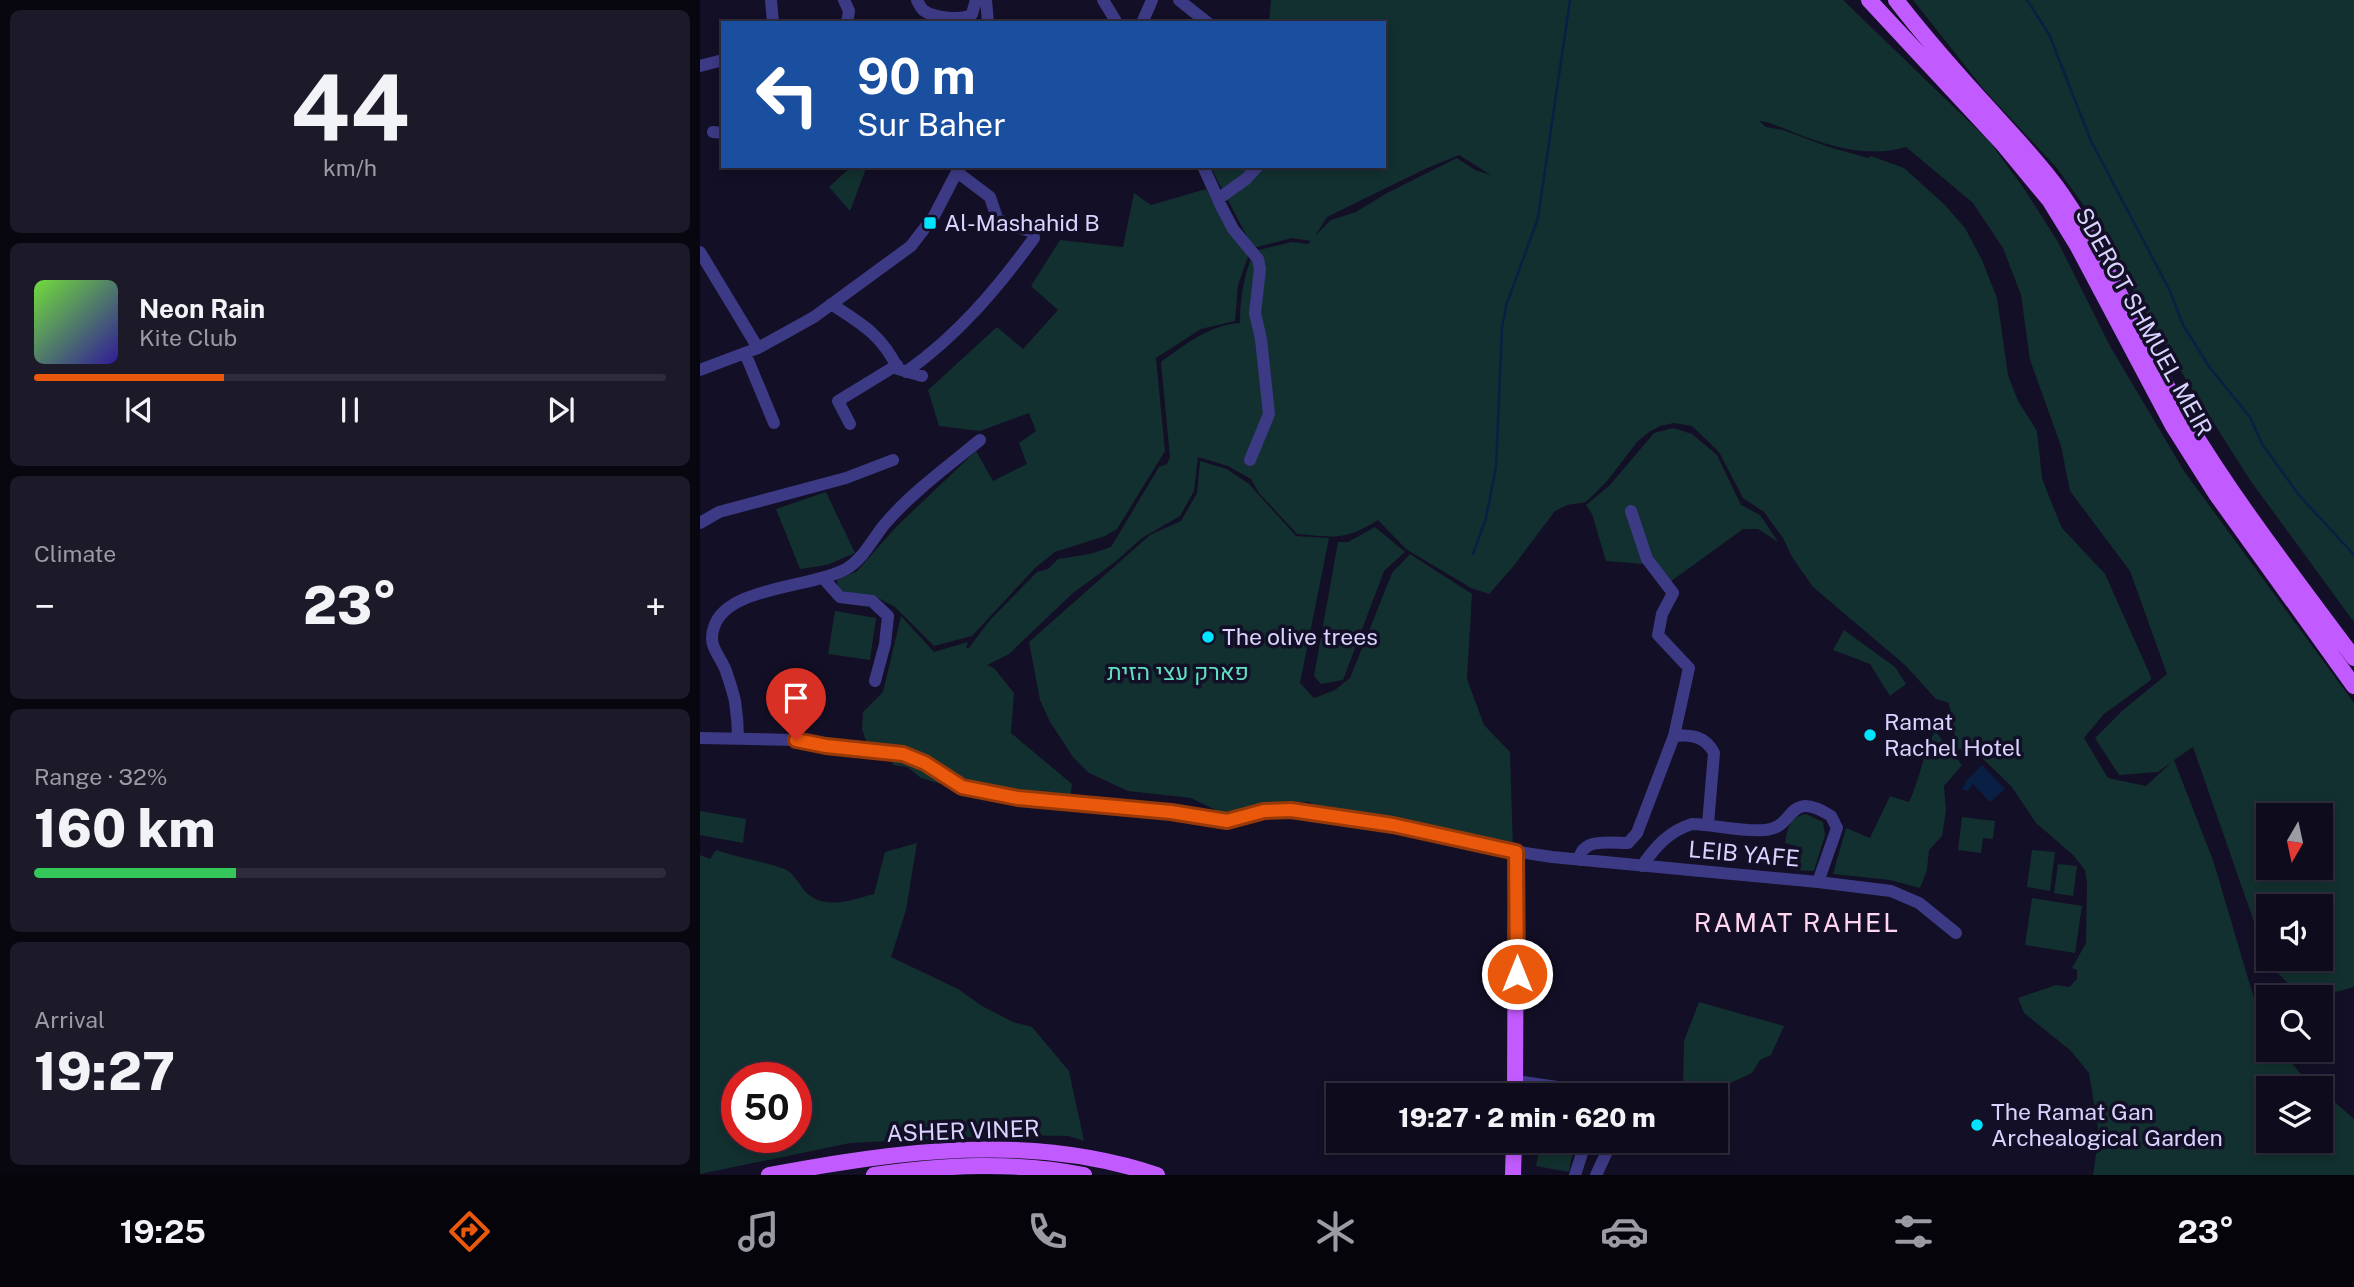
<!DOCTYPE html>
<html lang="en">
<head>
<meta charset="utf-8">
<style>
  :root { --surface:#0e0b1c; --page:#1c1929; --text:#f1f3f6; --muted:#9b9ba3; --line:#2e2b3b; --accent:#ea580c }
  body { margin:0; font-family:"Public Sans",Heebo,sans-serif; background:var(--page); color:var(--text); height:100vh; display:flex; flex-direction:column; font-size:26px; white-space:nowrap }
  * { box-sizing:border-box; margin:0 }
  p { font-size:23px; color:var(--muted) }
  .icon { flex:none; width:38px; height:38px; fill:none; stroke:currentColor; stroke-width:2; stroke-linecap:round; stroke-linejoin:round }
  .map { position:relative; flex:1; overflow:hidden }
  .side { display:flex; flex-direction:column; gap:10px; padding:10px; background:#08060f; width:700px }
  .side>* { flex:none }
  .top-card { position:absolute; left:21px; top:21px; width:665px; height:147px; border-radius:0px; box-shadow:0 4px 10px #0003,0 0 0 2px var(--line); background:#1a4fa0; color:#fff; overflow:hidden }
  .needle { width:46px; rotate:189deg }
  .tools { position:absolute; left:1556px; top:803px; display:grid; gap:14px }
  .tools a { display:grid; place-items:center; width:77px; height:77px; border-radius:0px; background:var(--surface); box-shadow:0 4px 10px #0003,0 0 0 2px var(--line); font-size:35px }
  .speed { position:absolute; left:21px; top:1062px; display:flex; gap:14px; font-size:35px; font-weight:700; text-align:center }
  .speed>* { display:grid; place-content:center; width:91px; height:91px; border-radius:50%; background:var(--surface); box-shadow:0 4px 10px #0003,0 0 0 2px var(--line); line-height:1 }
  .speed .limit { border:10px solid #d22; background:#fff; color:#111 }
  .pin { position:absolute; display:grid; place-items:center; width:60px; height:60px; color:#fff; margin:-72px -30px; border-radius:50% 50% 50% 0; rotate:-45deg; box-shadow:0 0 7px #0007 }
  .pin .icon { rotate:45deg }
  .me { position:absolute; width:77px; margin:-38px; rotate:0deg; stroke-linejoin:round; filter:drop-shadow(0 0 5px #0008) }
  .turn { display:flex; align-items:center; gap:24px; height:147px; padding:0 21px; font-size:32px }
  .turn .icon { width:91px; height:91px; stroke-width:2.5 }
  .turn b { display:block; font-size:49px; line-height:60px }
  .big { font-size:52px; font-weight:800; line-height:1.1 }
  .side .widget { flex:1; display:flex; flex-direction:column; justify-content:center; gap:10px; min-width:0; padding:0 24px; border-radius:10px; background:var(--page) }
  .side .dial { align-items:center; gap:0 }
  .dial b { font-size:91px; line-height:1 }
  .song { display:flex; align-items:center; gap:21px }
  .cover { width:84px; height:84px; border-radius:10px; background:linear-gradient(135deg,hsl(100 70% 55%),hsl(250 70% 35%)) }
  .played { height:7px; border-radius:4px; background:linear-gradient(90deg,var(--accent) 30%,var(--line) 30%) }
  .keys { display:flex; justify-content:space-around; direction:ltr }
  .heat { display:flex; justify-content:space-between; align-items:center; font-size:38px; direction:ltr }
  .charge { height:10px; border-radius:5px; background:linear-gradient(90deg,#34c759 32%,var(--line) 0) }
  .trip { position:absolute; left:626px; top:1083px; width:402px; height:70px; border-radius:0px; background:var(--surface); box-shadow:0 4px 10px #0003,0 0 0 2px var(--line); font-weight:800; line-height:70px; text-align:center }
  .menu { display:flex; height:112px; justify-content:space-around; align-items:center; background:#06040b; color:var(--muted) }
  .menu .icon { width:49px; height:49px }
  .menu .selected { color:var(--accent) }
  .menu b { font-size:32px; color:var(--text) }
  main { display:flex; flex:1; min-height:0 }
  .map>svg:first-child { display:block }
  .green { fill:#12302f; fill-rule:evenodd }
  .water { fill:#0a1f44 }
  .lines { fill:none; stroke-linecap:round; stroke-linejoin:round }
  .stream { stroke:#0a1f44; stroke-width:2.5 }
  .minor { stroke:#3d3a85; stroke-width:12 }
  .major { stroke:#c25bff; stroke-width:16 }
  .route-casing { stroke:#983908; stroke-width:18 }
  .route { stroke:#ea580c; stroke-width:12 }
  .poi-dot { fill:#00e5ff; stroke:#130f26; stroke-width:2.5 }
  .labels { text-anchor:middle; stroke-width:7; stroke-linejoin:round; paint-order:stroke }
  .poi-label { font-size:23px; fill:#d9d4ff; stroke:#130f26; text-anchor:start }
  .street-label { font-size:23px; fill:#d9d4ff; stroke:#130f26 }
  .park-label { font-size:23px; fill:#5fe0c0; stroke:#130f26 }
  .quarter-label { font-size:26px; letter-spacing:2px; fill:#ffd6f0; stroke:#130f26 }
</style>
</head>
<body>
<main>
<section class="side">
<div class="widget dial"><b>44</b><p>km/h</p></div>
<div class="widget">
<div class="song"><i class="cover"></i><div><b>Neon Rain</b><p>Kite Club</p></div></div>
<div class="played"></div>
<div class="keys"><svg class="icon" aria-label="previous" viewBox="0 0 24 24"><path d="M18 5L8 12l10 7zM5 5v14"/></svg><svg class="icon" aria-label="pause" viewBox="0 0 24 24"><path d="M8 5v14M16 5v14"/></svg><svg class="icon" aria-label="next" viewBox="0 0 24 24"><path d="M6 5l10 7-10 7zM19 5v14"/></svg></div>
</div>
<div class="widget"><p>Climate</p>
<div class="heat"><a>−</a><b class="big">23°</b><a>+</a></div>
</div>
<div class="widget"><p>Range · 32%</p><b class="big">160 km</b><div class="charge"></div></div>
<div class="widget"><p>Arrival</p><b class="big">19:27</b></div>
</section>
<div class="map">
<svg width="1654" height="1175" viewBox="0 0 1654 1175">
  <rect width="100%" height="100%" fill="#130f26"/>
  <path class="green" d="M 571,0 L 1143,0 L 1289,141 L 1325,190 L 1358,242 L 1410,346 L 1484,471 L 1654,703 L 1654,987 L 1625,995 L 1591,987 L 1568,962 L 1493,747 L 1474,760 L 1514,863 L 1560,1019 L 1562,1036 L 1568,1039 L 1568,1050 L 1580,1050 L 1600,1073 L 1619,1088 L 1568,1088 L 1568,1141 L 1620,1141 L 1621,1090 L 1654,1119 L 1654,1175 L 1393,1175 L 1399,1134 L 1389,1073 L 1370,1050 L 1324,1013 L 1318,998 L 1356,985 L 1369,987 L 1377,979 L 1377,970 L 1372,968 L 1386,943 L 1387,883 L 1385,870 L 1373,855 L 1336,823 L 1312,787 L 1275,751 L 1257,749 L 1249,703 L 1236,699 L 1205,665 L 1113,587 L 1092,557 L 1083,538 L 1064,512 L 1043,498 L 1019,452 L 992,426 L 974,423 L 960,426 L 949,432 L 937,442 L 908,480 L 886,502 L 867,505 L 855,511 L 812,568 L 789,594 L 771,588 L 706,549 L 678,520 C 644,541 636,537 597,534 L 559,493 L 551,479 L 528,466 L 498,457 L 494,491 L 480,516 L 442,538 L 415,562 L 373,593 L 309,654 L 287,665 L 294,668 L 314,693 L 311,733 L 372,784 L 369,806 L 268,792 L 221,778 L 207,767 L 193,765 L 190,753 L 166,741 L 162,729 L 163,712 L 183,692 L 201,616 L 234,652 L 268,642 L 266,647 L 268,649 L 290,620 L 337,572 L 348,569 L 358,559 L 390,554 L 411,547 L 459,467 L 467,464 L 470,457 L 461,362 C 486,344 509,325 540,323 C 540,297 544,275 554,251 L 592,242 L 608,244 L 611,241 L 592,238 L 553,248 L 510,166 L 684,166 L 684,23 L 569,21 ZM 1059,121 C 1071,122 1084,129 1095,133 C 1131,147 1168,158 1206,147 L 1273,203 L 1303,248 L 1321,295 L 1330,360 L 1361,446 L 1370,491 L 1430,571 L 1467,674 L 1422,711 L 1395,738 L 1419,775 L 1458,772 L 1472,762 L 1446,786 L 1408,778 L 1384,738 L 1404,714 L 1451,680 L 1451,677 L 1405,574 L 1362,528 L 1350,499 L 1342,478 L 1337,431 L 1318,401 L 1308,375 L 1297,298 L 1282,260 L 1265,228 L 1244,204 L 1204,168 L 1171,156 L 1168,158 L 1129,147 L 1083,130 L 1066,127 ZM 759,155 L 791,175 L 775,170 L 757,158 L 687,193 L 656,212 L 631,220 L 615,236 L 627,217 L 725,169 ZM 1568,816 L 1620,816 L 1620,868 L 1568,868 ZM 1568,906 L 1620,906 L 1620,959 L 1568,959 Z
    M 1213,0 L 1654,0 L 1654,622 L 1550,480 L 1475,362 L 1384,206 L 1356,167 L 1285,91 Z
    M 152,166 L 167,166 L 150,211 L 129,187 Z
    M 506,189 L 523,222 L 549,254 L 538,285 L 535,321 L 501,329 L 456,358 L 465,451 L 417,529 L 405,536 L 355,552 L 335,568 L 272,636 L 234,646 L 195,607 L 178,598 L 138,590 L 137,580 L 157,571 L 197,526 L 276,451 L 293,481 L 327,464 L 319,443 L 336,431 L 329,413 L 280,431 L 239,426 L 228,390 L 297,327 L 323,349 L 358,310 L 331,286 L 360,240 L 423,247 L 434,193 L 451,205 Z
    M 973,428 L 992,434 L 1017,455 L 1041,505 L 1060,515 L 1078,542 L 1058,529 L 1043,529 L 970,582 L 955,565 L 906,561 L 892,514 L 886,505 L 910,485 L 954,433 Z
    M 500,461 L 527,469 L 549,484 L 596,536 L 629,538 L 600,683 L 614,698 L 635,690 L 650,678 L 692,573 L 710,554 L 772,594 L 767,679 L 784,725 L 810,752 L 813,848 L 641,816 L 609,802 L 564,803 L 522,813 L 491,798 L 428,791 L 389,773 L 373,757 L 350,722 L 340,700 L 329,642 L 450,535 L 481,521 L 497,493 Z
    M 126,492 L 155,553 L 127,565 L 100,569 L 76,509 Z
    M 675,527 L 705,552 L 684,571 L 643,680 L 621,684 L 614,676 L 638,542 L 648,542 Z
    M 135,611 L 176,618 L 170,660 L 128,654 Z
    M 1144,630 L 1195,667 L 1206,684 L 1190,696 L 1170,664 L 1133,650 Z
    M 1235,731 L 1262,765 L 1244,786 L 1246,811 L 1242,836 L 1229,850 L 1227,870 L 1220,888 L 1190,880 L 1133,874 L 1146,828 L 1170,838 L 1190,796 L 1209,802 C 1220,779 1223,753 1235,731 Z
    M 0,811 L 46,819 L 43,843 L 0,835 Z
    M 1106,814 L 1123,822 L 1125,835 L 1114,871 L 1093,870 L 1096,846 L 1085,843 C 1088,828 1089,817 1106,814 Z
    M 1262,817 L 1295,821 L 1293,839 L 1283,838 L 1281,853 L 1258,850 Z
    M 217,843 L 206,910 L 191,957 L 258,989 L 282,1006 L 313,1022 L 332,1027 L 369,1071 L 384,1141 L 369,1136 L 315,1135 L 150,1143 L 0,1174 L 0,855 L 10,859 L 16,850 C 39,858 63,861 85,869 C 92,872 98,882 103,889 C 122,912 151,900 174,894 L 185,852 ZM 37,1078 L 96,1078 L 96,1138 L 37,1138 Z
    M 1332,850 L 1355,852 L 1350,891 L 1327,887 Z
    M 1358,864 L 1377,866 L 1373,896 L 1354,893 Z
    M 1332,898 L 1382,906 L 1375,953 L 1325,945 Z
    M 999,1002 L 1084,1026 L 1071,1055 L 1060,1060 L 1052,1073 L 1004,1095 L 983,1086 L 984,1041 Z
    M 841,1141 L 875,1141 L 869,1172 L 836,1166 Z"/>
  <path class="water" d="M 1282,765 L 1305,789 L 1290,802 L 1273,784 L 1268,791 L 1262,789 L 1267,780 Z"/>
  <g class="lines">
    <path class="stream" d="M 1327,0 L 1349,34 L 1391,141 L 1470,291 L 1483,325 L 1510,368 L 1550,417 L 1562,444 L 1599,495 L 1654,555
      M 773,554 L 786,518 L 796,467 L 802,328 L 806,306 L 838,218 L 870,0"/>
    <path class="minor" d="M 71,0 L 73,23
      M 144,0 L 149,11 L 147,23
      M 217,0 C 219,4 220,7 223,10 C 233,18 263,21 272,14 L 276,0
      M 286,0 L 288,23
      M 403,0 L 417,23
      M 479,0 L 508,23
      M 442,23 L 452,0
      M 0,66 L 23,60
      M 13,132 L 23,133
      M 503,166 L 521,206 L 533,229 L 558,259 L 560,269 L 555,313 L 561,339 L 569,414 L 550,460
      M 518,199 L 546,179 L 558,166
      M 0,252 L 58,348
      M 131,304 C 162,324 182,335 198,369 L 222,376
      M 45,353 L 74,423
      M 0,370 L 58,348 L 114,317 L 211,246 L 234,216 L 260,166
      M 206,372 C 258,335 297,289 334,238 L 333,232 L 306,224 L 297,218 L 290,197 L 257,172
      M 150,424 L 138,401 L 197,365
      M 931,511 L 947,559 L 973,593 L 962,614 L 958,635 L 989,668 L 974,736
      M 0,523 L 19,512 L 146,478 L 193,460
      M 123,578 L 140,597 L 172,601 L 188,616 L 185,644 L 175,681
      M 0,738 L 96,740 L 126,746 L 203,754 L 224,763 L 262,787 L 318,798 L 471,812 L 527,821 L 564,811 L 591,810 L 693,825 L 792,848 L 852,857 L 1118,882 L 1191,891 L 1219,903 L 1256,933
      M 38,739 C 38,726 37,714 35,701 C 33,692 29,680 26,671 C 20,655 7,646 14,627 C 27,586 112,588 146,569 C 163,559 172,540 184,525 C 210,494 248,466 280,440
      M 879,860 C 882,837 911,843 928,843 L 937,833 L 974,736 C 992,734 1006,737 1014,753 L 1008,824
      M 942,866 C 955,847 969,831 992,824 C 1016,825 1042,832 1065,830 C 1096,828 1086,788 1131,816 L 1137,828 L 1118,882
      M 816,1081 L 864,1088 L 888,1096
      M 875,1175 L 886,1141
      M 896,1175 L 912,1141"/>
    <path class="major" d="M 1169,0 L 1302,143 L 1350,201 L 1377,245 L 1473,426 L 1516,494 L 1654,686
      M 1196,0 C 1226,39 1259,76 1292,112 C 1316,139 1341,164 1361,193 C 1410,264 1442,346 1486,420 C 1536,503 1596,580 1654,658
      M 815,1096 L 816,852
      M 69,1175 C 199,1151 329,1132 457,1175
      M 174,1175 C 245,1165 313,1161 384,1175
      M 813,1175 L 814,1141"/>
  </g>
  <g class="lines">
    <defs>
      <path id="route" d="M 96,740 L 126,746 L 203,754 L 225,763 L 262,787 L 318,798 L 471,812 L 527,821 L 564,811 L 591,810 L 693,825 L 816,852 L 817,974"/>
    </defs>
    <use href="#route" class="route-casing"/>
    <use href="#route" class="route"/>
  </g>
  <g class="poi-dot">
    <rect x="223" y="216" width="14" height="14" rx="3.5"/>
    <circle cx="508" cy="637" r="7"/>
    <circle cx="1170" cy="735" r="7"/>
    <circle cx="1277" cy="1125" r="7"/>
  </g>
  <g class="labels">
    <g class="poi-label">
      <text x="244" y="231">Al-Mashahid B</text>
      <text x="522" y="645">The olive trees</text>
      <text x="1184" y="730">Ramat<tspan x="1184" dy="26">Rachel Hotel</tspan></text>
      <text x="1291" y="1120">The Ramat Gan<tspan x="1291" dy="26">Archealogical Garden</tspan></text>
    </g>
    <g class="street-label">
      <text transform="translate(1444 322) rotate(61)" y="8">SDEROT SHMUEL MEIR</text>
      <text transform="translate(1044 854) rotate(5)" y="8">LEIB YAFE</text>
      <text transform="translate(263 1131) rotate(-2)" y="8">ASHER VINER</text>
    </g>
    <g class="park-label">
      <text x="478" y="680">פארק עצי הזית</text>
    </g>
    <g class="quarter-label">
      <text x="1097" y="932">RAMAT RAHEL</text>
    </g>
  </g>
</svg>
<div class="tools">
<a><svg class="needle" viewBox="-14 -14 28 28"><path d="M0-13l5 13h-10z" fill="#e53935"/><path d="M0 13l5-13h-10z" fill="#9b9ba3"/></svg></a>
<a><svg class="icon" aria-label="sound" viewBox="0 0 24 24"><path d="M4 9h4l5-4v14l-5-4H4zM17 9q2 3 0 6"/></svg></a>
<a><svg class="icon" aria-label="search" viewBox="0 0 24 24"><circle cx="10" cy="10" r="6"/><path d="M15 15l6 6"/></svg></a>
<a><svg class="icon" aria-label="layers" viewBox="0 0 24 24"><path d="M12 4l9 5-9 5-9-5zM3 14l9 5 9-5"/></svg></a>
</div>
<div class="speed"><div class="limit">50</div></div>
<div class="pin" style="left:96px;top:740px;background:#d93025"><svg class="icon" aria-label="arrive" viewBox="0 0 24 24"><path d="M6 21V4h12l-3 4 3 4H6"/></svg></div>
<svg class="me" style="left:817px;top:974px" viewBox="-20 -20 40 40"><circle r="17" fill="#ea580c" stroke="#fff" stroke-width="3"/><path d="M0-11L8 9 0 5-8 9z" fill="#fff"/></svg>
<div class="trip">19:27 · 2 min · 620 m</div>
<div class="top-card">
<div class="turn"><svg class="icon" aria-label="left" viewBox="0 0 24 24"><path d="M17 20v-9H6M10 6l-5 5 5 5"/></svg><div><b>90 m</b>Sur Baher</div></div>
</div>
</div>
</main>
<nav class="menu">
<b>19:25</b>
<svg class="icon selected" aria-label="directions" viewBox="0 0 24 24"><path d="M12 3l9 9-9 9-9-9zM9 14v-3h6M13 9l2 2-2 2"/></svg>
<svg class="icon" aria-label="music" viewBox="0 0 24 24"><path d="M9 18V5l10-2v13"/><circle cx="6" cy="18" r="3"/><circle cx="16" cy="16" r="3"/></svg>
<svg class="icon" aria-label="phone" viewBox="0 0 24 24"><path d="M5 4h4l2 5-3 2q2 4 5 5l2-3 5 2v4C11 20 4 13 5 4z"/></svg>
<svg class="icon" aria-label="climate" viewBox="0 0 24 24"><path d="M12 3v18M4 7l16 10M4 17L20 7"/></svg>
<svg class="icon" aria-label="car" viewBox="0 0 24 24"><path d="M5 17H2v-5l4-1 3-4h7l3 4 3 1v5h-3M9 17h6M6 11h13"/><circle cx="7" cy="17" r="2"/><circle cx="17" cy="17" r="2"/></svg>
<svg class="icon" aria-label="filters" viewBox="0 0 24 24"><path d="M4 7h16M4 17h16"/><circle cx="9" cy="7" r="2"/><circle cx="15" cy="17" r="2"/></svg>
<b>23°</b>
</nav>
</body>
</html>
